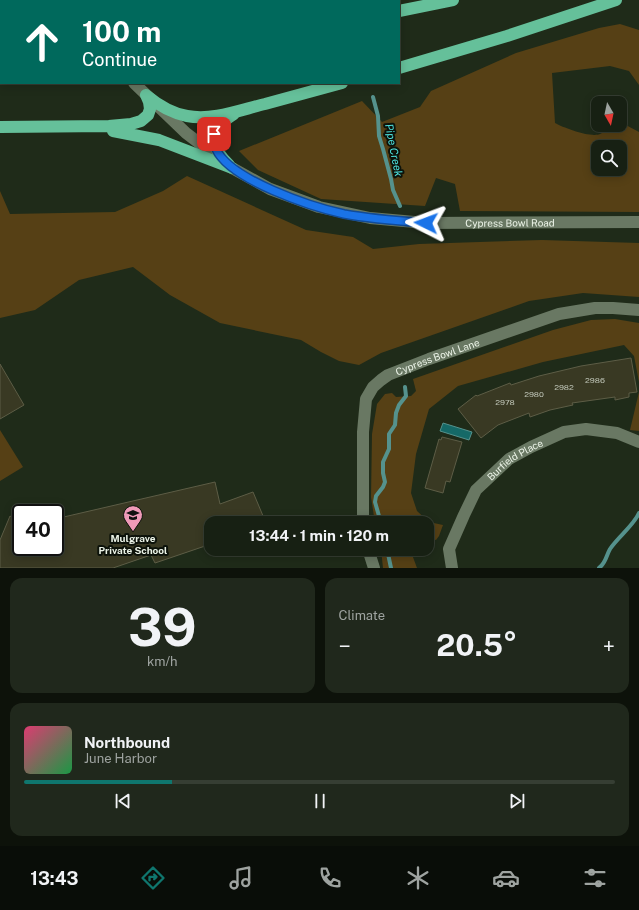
<!DOCTYPE html>
<html lang="en">
<head>
<meta charset="utf-8">
<style>
  :root { --surface:#172013; --page:#20281c; --text:#f1f3f6; --muted:#9ea3a0; --line:#363e33; --accent:#0f766e }
  body { margin:0; font-family:"Public Sans",sans-serif; background:var(--page); color:var(--text); height:100vh; display:flex; flex-direction:column; font-size:15px; white-space:nowrap }
  * { box-sizing:border-box; margin:0 }
  p { font-size:13px; color:var(--muted) }
  .icon { flex:none; width:22px; height:22px; fill:none; stroke:currentColor; stroke-width:2; stroke-linecap:round; stroke-linejoin:round }
  .map { position:relative; height:568px; overflow:hidden }
  .drawer { display:flex; flex-direction:column; gap:10px; padding:10px; background:#0d120a; flex:1 }
  .drawer>* { flex:none }
  .top-card { position:absolute; left:0px; top:0px; width:400px; height:84px; box-shadow:0 2px 10px #0003,0 0 0 1px var(--line); background:#00695c; color:#fff; overflow:hidden }
  .needle { width:26px; rotate:171deg }
  .controls { position:absolute; left:591px; top:96px; display:grid; gap:8px }
  .controls a { display:grid; place-items:center; width:36px; height:36px; border-radius:8px; background:var(--surface); box-shadow:0 2px 10px #0003,0 0 0 1px var(--line); font-size:20px }
  .speed { position:absolute; left:12px; top:504px; display:flex; gap:8px; font-size:20px; font-weight:700; text-align:center }
  .speed>* { display:grid; place-content:center; width:52px; height:52px; border-radius:50%; background:var(--surface); box-shadow:0 2px 10px #0003,0 0 0 1px var(--line); line-height:1 }
  .speed .limit { border:2px solid #111; border-radius:6px; background:#fff; color:#111 }
  .pin { position:absolute; display:grid; place-items:center; width:34px; height:34px; color:#fff; margin:-17px; border-radius:8px; box-shadow:0 2px 6px #0006 }
  .me { position:absolute; width:44px; margin:-22px; rotate:273deg; stroke-linejoin:round; filter:drop-shadow(0 0 3px #0008) }
  .turn { display:flex; align-items:center; gap:14px; height:84px; padding:0 16px; font-size:18px }
  .turn .icon { width:52px; height:52px; stroke-width:2.5 }
  .turn b { display:block; font-size:28px; line-height:34px }
  .big { font-size:30px; font-weight:700; line-height:1.1 }
  .drawer .widget { flex:1; display:flex; flex-direction:column; justify-content:center; gap:6px; min-width:0; padding:0 14px; border-radius:12px; background:var(--page) }
  .drawer .dial { align-items:center; gap:0 }
  .dial b { font-size:52px; line-height:1 }
  .song { display:flex; align-items:center; gap:12px }
  .cover { width:48px; height:48px; border-radius:6px; background:linear-gradient(135deg,hsl(340 70% 55%),hsl(140 70% 35%)) }
  .played { height:4px; border-radius:2px; background:linear-gradient(90deg,var(--accent) 25%,var(--line) 25%) }
  .keys { display:flex; justify-content:space-around; direction:ltr }
  .heat { display:flex; justify-content:space-between; align-items:center; font-size:22px; direction:ltr }
  .drawer .tiles { flex:1; display:grid; gap:10px; grid-template-columns:1fr 1fr }
  .widget:last-child { grid-column:span 2 }
  .trip { position:absolute; left:204px; top:516px; width:230px; height:40px; border-radius:12px; background:var(--surface); box-shadow:0 2px 10px #0003,0 0 0 1px var(--line); font-weight:700; line-height:40px; text-align:center }
  .menu { display:flex; height:64px; justify-content:space-around; align-items:center; background:#090d08; color:var(--muted) }
  .menu .icon { width:28px; height:28px }
  .menu .active { color:var(--accent) }
  .menu b { font-size:18px; color:var(--text) }
  .map>svg:first-child { display:block }
  .green { fill:#564015; fill-rule:evenodd }
  .water { fill:#156967; stroke:#55928d }
  .lines { fill:none; stroke-linecap:round; stroke-linejoin:round }
  .stream { stroke:#55928d; stroke-width:4 }
  .building { fill:#393923; stroke:#5d5d46 }
  .minor { stroke:#697863; stroke-width:12 }
  .highway { stroke:#65c09a; stroke-width:12 }
  .route-casing { stroke:#114b97; stroke-width:10 }
  .route { stroke:#1a73e8; stroke-width:7 }
  .labels { text-anchor:middle; stroke-width:4; stroke-linejoin:round; paint-order:stroke }
  .number-label { font-size:8px; fill:#bec4b6 }
  .street-label { font-size:10px; fill:#ebf3e7; stroke:#0c120a }
  .poi-label { font-size:10px; font-weight:bold; fill:#ebf3e7; stroke:#0c120a }
  .water-label { font-size:11px; font-style:italic; fill:#4ee3df; stroke:#0c120a }
</style>
</head>
<body>
<div class="map">
<svg width="639" height="568" viewBox="0 0 639 568">
  <rect width="100%" height="100%" fill="#1f2b19"/>
  <path class="green" d="M 620,24 L 639,30 L 639,85 L 629,71 L 610,66 L 552,73 L 555,123 C 564,128 591,138 600,134 C 605,132 609,128 614,126 C 617,124 619,125 622,123 L 639,132 L 639,212 L 460,211 L 455,184 L 436,178 L 425,206 L 321,199 L 258,170 L 239,151 L 362,101 L 382,122 L 420,107 L 431,91 L 516,53 L 599,28 ZM 598,147 L 620,147 L 620,169 L 598,169 Z
    M 187,176 L 306,230 L 353,237 L 373,249 L 419,244 L 542,240 L 639,243 L 639,297 L 583,293 L 529,301 L 381,353 L 359,365 L 339,361 L 321,352 L 301,340 L 220,323 L 170,295 L 133,267 L 79,280 L 35,310 L 0,318 L 0,191 L 10,214 L 115,212 L 163,191 Z
    M 615,319 L 639,323 L 639,382 L 634,356 L 624,345 L 543,362 L 458,386 L 429,409 L 416,454 L 411,493 L 417,511 L 429,522 L 443,525 L 439,536 L 436,540 L 427,538 L 427,523 L 375,523 L 371,497 L 372,434 L 377,404 L 385,394 L 392,393 L 396,397 L 411,396 L 416,391 L 413,379 L 553,330 L 591,320 Z
    M 639,392 L 639,431 L 630,430 Z
    M 0,430 L 23,467 L 0,481 Z
    M 381,549 L 410,549 L 417,568 L 383,568 Z"/>
  <path class="water" d="M 443,423 L 472,432 L 469,440 L 440,431 Z"/>
  <g class="lines">
    <path class="stream" d="M 373,97 L 378,116 L 379,136 L 383,149 L 391,179 L 393,190 L 400,206
      M 381,523 L 375,502 L 376,496 L 383,487 L 385,482 L 383,473 L 383,462 L 389,449 L 389,434 L 395,425 L 396,413 L 399,405 L 406,396 L 405,387
      M 387,549 L 391,568
      M 599,568 C 606,563 606,556 610,549 C 618,537 634,525 639,513"/>
  </g>
  <path class="building" d="M 631,358 L 637,392 L 629,393 L 629,397 L 615,400 L 615,397 L 572,403 L 573,405 L 550,410 L 530,417 L 529,413 L 498,425 L 481,438 L 458,409 L 476,395 L 477,396 L 510,383 L 511,385 L 539,376 L 581,366 Z
    M 0,364 L 24,405 L 0,419 Z
    M 442,437 L 462,442 L 450,482 L 446,481 L 443,493 L 425,488 L 439,439 L 441,440 Z
    M 215,482 L 220,504 L 253,492 L 266,523 L 211,523 L 211,544 L 155,563 L 151,555 L 113,568 L 0,568 L 0,540 L 10,516 L 21,523 L 21,547 L 55,547 L 55,519 Z"/>
  <g class="lines">
    <g class="minor">
      <path d="M 52,0 L 53,1"/>
      <path id="s1" d="M 134,83 L 186,133 L 232,168 L 270,189 L 319,207 L 370,218 L 426,223 L 639,222"/>
      <path id="s2" d="M 363,523 L 363,432 L 366,399 L 373,387 L 381,380 L 388,375 L 429,359 L 559,314 L 595,308 L 613,308 L 639,310"/>
      <path d="M 368,549 L 374,568"/>
      <path id="s3" d="M 452,568 L 449,549 L 464,515 L 476,490 L 509,459 L 531,447 L 564,432 L 586,429 L 617,433 L 639,442"/>
    </g>
    <path class="highway" d="M 267,1 L 271,0
      M 399,11 L 453,0
      M 0,50 L 1,50
      M 399,68 L 507,36 L 616,0
      M 0,76 L 1,75
      M 146,95 C 158,105 171,113 187,116 C 212,121 240,110 265,104 C 291,97 316,90 342,83
      M 0,127 L 109,126 L 131,124 L 141,121 L 148,115 L 150,109 L 149,102 L 146,95
      M 113,131 L 159,140 L 232,168
      M 229,165 C 208,144 209,130 234,114"/>
  </g>
  <g class="lines">
    <defs>
      <path id="route" d="M 214,134 C 214,139 213,144 216,149 C 230,180 312,207 344,214 C 371,219 399,221 426,223"/>
    </defs>
    <use href="#route" class="route-casing"/>
    <use href="#route" class="route"/>
  </g>
  <defs>
    <symbol id="school-pin" viewBox="-11 -11 22 30"><path d="M0 17L-7.5 6A9.5 9.5 0 1 1 7.5 6Z" fill="#ef9ab8" stroke="#0c120a"/><path d="M0-5L7-2L0 1L-7-2ZM-4 1L0 2.5L4 1V4Q0 6-4 4Z" fill="#111"/></symbol>
  </defs>
  <g fill-rule="evenodd">
    <use href="#school-pin" x="122" y="504" width="22" height="30"/>
  </g>
  <g class="labels">
    <g class="number-label">
      <text x="595" y="383">2986</text>
      <text x="564" y="390">2982</text>
      <text x="534" y="397">2980</text>
      <text x="505" y="405">2978</text>
    </g>
    <g class="street-label">
      <text dy="4" stroke="none"><textPath href="#s1" startOffset="418">Cypress Bowl Road</textPath></text>
      <text dy="4" stroke="none"><textPath href="#s2" startOffset="210">Cypress Bowl Lane</textPath></text>
      <text dy="4" stroke="none"><textPath href="#s3" startOffset="134">Burfield Place</textPath></text>
    </g>
    <g class="poi-label">
      <text x="133" y="542">Mulgrave<tspan x="133" dy="12">Private School</tspan></text>
    </g>
    <g class="water-label">
      <text transform="translate(394 150) rotate(79)" y="4">Pipe Creek</text>
    </g>
  </g>
</svg>
<div class="controls">
<a><svg class="needle" viewBox="-14 -14 28 28"><path d="M0-13l5 13h-10z" fill="#e53935"/><path d="M0 13l5-13h-10z" fill="#9ea3a0"/></svg></a>
<a><svg class="icon" aria-label="search" viewBox="0 0 24 24"><circle cx="10" cy="10" r="6"/><path d="M15 15l6 6"/></svg></a>
</div>
<div class="speed"><div class="limit">40</div></div>
<div class="pin" style="left:214px;top:134px;background:#d93025"><svg class="icon" aria-label="arrive" viewBox="0 0 24 24"><path d="M6 21V4h12l-3 4 3 4H6"/></svg></div>
<svg class="me" style="left:426px;top:223px" viewBox="-20 -20 40 40"><path d="M0-17L14 15 0 8-14 15z" fill="#1a73e8" stroke="#fff" stroke-width="4"/></svg>
<div class="trip">13:44 · 1 min · 120 m</div>
<div class="top-card">
<div class="turn"><svg class="icon" aria-label="ahead" viewBox="0 0 24 24"><path d="M12 20V5M6 11l6-6 6 6"/></svg><div><b>100 m</b>Continue</div></div>
</div>
</div>
<section class="drawer">
<div class="tiles">
<div class="widget dial"><b>39</b><p>km/h</p></div>
<div class="widget"><p>Climate</p>
<div class="heat"><a>−</a><b class="big">20.5°</b><a>+</a></div>
</div>
<div class="widget">
<div class="song"><i class="cover"></i><div><b>Northbound</b><p>June Harbor</p></div></div>
<div class="played"></div>
<div class="keys"><svg class="icon" aria-label="previous" viewBox="0 0 24 24"><path d="M18 5L8 12l10 7zM5 5v14"/></svg><svg class="icon" aria-label="pause" viewBox="0 0 24 24"><path d="M8 5v14M16 5v14"/></svg><svg class="icon" aria-label="next" viewBox="0 0 24 24"><path d="M6 5l10 7-10 7zM19 5v14"/></svg></div>
</div>
</div>
</section>
<nav class="menu">
<b>13:43</b>
<svg class="icon active" aria-label="directions" viewBox="0 0 24 24"><path d="M12 3l9 9-9 9-9-9zM9 14v-3h6M13 9l2 2-2 2"/></svg>
<svg class="icon" aria-label="music" viewBox="0 0 24 24"><path d="M9 18V5l10-2v13"/><circle cx="6" cy="18" r="3"/><circle cx="16" cy="16" r="3"/></svg>
<svg class="icon" aria-label="phone" viewBox="0 0 24 24"><path d="M5 4h4l2 5-3 2q2 4 5 5l2-3 5 2v4C11 20 4 13 5 4z"/></svg>
<svg class="icon" aria-label="climate" viewBox="0 0 24 24"><path d="M12 3v18M4 7l16 10M4 17L20 7"/></svg>
<svg class="icon" aria-label="car" viewBox="0 0 24 24"><path d="M5 17H2v-5l4-1 3-4h7l3 4 3 1v5h-3M9 17h6M6 11h13"/><circle cx="7" cy="17" r="2"/><circle cx="17" cy="17" r="2"/></svg>
<svg class="icon" aria-label="filters" viewBox="0 0 24 24"><path d="M4 7h16M4 17h16"/><circle cx="9" cy="7" r="2"/><circle cx="15" cy="17" r="2"/></svg>
</nav>
</body>
</html>
